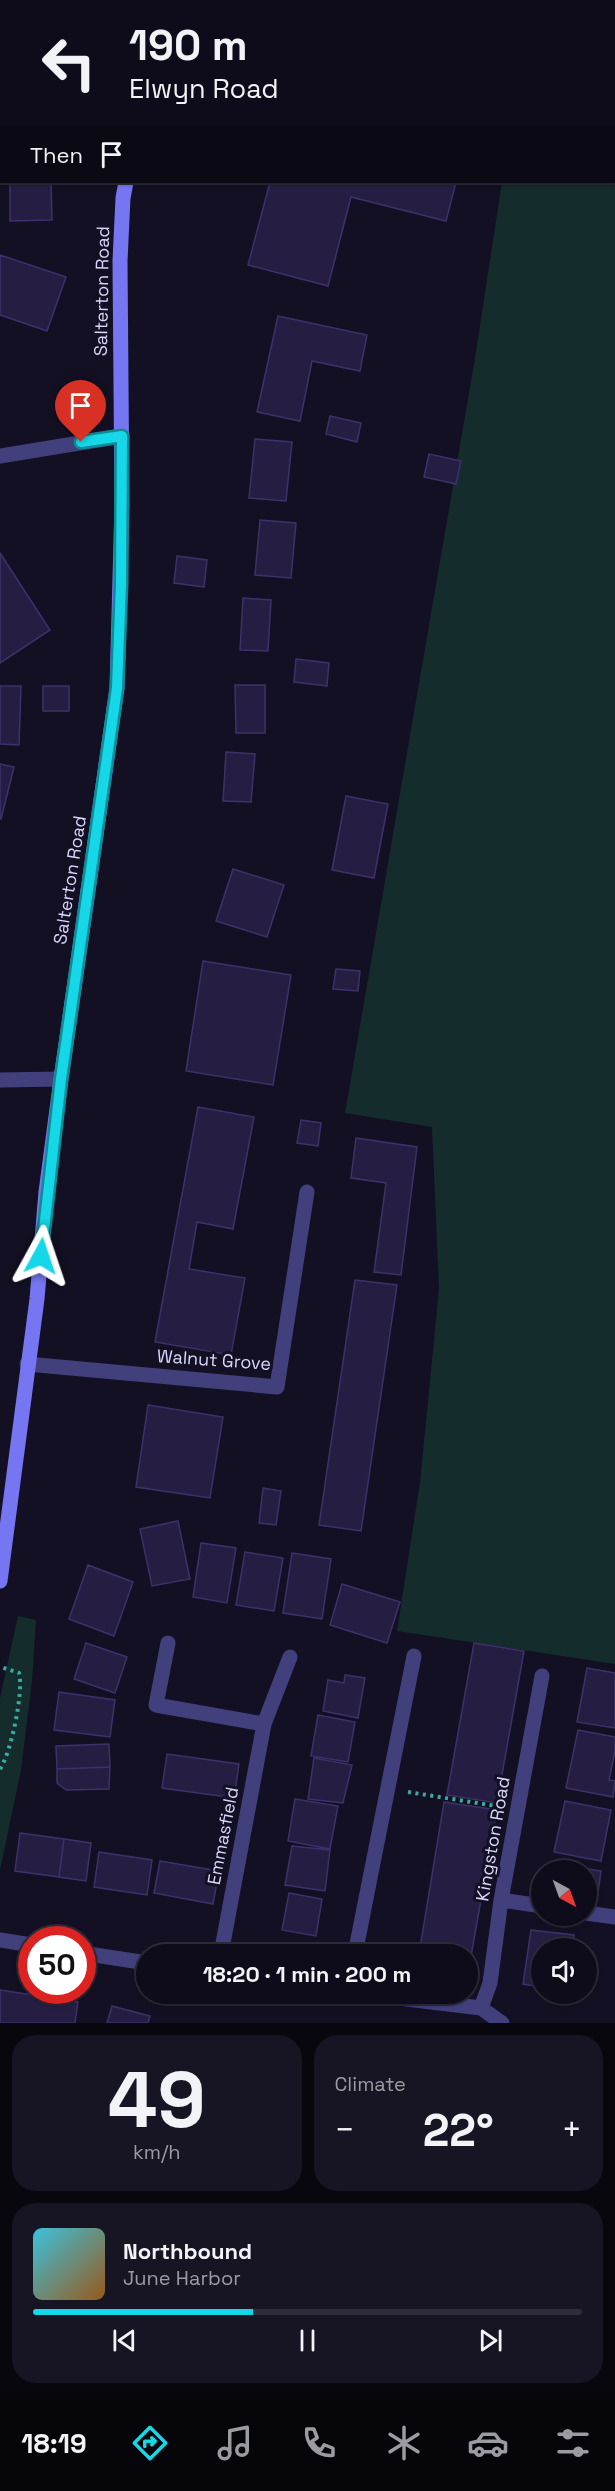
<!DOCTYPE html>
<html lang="en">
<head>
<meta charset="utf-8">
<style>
  :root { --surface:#0e0c1a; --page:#171523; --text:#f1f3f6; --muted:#9b9ba2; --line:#2e2c39; --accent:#16d7e7 }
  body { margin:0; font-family:"Space Grotesk",sans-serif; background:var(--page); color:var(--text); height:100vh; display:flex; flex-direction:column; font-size:22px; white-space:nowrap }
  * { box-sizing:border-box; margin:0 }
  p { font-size:20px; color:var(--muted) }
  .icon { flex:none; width:33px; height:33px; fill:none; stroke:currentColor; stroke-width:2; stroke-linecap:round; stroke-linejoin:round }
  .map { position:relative; height:2023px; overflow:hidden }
  .details { display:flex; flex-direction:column; gap:12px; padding:12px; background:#08070e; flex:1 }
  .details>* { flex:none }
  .top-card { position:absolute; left:0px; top:0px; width:615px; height:183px; box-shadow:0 2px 4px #0004,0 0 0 2px var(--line); background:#0e0c1a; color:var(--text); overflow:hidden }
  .needle { width:39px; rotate:139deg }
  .fabs { position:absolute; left:531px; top:1860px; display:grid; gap:12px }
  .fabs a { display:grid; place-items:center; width:66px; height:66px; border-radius:50%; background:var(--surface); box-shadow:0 2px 4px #0004,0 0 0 2px var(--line); font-size:30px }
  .speed { position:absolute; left:18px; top:1926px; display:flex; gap:12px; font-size:30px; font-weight:700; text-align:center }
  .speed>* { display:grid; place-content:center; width:78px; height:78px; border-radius:50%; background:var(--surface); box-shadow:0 2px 4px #0004,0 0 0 2px var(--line); line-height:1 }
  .speed .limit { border:9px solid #d22; background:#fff; color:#111 }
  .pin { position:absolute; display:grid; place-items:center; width:51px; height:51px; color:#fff; margin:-62px -26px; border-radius:50% 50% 50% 0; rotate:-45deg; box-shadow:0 0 6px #0007 }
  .pin .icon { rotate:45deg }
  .me { position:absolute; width:66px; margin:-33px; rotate:5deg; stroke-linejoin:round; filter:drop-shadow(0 0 4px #0008) }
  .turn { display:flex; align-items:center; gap:21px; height:126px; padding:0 30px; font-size:27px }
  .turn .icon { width:78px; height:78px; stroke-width:2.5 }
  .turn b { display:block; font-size:42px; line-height:51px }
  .then { display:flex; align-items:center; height:57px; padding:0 30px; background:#0003; gap:12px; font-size:22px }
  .big { font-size:45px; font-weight:600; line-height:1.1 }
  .details .widget { flex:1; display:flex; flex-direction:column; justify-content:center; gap:9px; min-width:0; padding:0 21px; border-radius:24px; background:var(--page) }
  .details .dial { align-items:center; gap:0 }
  .dial b { font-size:78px; line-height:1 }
  .song { display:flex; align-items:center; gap:18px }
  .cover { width:72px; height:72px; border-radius:9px; background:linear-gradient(135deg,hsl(190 70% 55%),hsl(30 70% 35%)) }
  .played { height:6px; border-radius:3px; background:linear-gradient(90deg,var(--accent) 40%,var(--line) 40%) }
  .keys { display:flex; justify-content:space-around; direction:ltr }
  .heat { display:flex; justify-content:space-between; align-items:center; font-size:33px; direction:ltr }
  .details .tiles { flex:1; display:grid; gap:12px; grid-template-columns:1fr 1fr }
  .widget:last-child { grid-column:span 2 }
  .trip { position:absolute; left:136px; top:1944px; width:342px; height:60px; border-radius:30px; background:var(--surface); box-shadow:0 2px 4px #0004,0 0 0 2px var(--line); font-weight:600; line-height:60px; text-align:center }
  .tab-bar { display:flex; height:96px; justify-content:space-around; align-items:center; background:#06050a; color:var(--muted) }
  .tab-bar .icon { width:42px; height:42px }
  .tab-bar .active { color:var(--accent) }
  .tab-bar b { font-size:27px; color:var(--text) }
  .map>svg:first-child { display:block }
  .green { fill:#142c2b }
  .building { fill:#251e42; stroke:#3c326b; stroke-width:1.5 }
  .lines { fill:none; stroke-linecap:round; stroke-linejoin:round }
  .path { stroke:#3aaba1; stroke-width:4; stroke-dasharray:3 4.5; stroke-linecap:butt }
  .service { stroke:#41407d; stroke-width:15 }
  .minor { stroke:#41407d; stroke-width:15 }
  .secondary { stroke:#7676f2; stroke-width:15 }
  .route-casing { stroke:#0e8c96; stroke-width:15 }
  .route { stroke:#16d7e7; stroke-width:10 }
  .labels { text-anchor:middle; stroke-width:6; stroke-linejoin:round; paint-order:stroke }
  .street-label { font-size:18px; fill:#d9d6fb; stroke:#131023 }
</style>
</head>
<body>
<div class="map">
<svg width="615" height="2023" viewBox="0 0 615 2023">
  <rect width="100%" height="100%" fill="#131023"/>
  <path class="green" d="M 614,99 L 615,99 L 615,1664 L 397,1631 L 420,1482 L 439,1289 L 432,1127 L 345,1113 L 475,358 L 502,182 L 614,182 Z
    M 18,1616 L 36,1620 L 32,1681 L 21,1770 L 0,1870 L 0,1698 Z"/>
  <path class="building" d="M 10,182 L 51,182 L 52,220 L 10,221 Z
    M 270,182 L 456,182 L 446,221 L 351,197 L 328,286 L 248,265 Z
    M 0,255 L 66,277 L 47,331 L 0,315 Z
    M 278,316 L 367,335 L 360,371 L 312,361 L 300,421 L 257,412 Z
    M 330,416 L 361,423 L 357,442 L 326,434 Z
    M 255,439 L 292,442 L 286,501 L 249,498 Z
    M 429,454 L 461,461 L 456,484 L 424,477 Z
    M 260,520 L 296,523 L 291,578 L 255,575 Z
    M 0,553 L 50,630 L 0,663 Z
    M 177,556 L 207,560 L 204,587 L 174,583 Z
    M 243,598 L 271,600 L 268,651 L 240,650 Z
    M 296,659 L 329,663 L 327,686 L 294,682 Z
    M 235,685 L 265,685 L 265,733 L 236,733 Z
    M 0,686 L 21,686 L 19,745 L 0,744 Z
    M 43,686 L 69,686 L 69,711 L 43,711 Z
    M 226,752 L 255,754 L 251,802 L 223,801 Z
    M 0,764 L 14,767 L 1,819 L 0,818 Z
    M 346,796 L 388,804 L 374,878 L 332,870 Z
    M 233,869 L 284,885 L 267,937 L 216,921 Z
    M 203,961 L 291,975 L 273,1085 L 186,1071 Z
    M 336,969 L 360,971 L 358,991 L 333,989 Z
    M 198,1107 L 254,1117 L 233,1229 L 197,1222 L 189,1269 L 245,1278 L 231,1355 L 155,1342 Z
    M 301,1120 L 321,1123 L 318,1146 L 297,1143 Z
    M 356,1138 L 417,1147 L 401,1275 L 374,1272 L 386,1183 L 351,1178 Z
    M 355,1280 L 397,1285 L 361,1531 L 319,1525 Z
    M 148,1405 L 223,1417 L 210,1498 L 136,1487 Z
    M 263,1488 L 281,1491 L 276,1525 L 259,1523 Z
    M 178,1521 L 190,1579 L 152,1586 L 140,1529 Z
    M 201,1543 L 236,1548 L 227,1603 L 193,1597 Z
    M 245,1552 L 283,1558 L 274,1611 L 236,1605 Z
    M 292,1553 L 331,1559 L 322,1619 L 283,1613 Z
    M 88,1565 L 133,1582 L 114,1636 L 69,1619 Z
    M 342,1584 L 400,1602 L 387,1643 L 330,1625 Z
    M 86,1643 L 127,1657 L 115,1693 L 74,1679 Z
    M 474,1643 L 524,1651 L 497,1803 L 447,1795 Z
    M 587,1668 L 615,1673 L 615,1728 L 577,1722 Z
    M 345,1675 L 365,1678 L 358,1718 L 323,1711 L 328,1680 L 344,1683 Z
    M 59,1692 L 115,1700 L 110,1737 L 54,1730 Z
    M 318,1715 L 355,1722 L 348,1762 L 311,1756 Z
    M 578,1730 L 615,1737 L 615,1751 L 609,1780 L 615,1781 L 613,1797 L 566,1788 Z
    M 109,1744 L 110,1767 L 57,1769 L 56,1746 Z
    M 167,1754 L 239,1764 L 234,1798 L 162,1788 Z
    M 314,1758 L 352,1765 L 343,1803 L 308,1799 Z
    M 110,1767 L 109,1789 L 66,1790 L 57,1783 L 57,1769 Z
    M 295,1799 L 338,1806 L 330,1849 L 288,1841 Z
    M 565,1801 L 611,1810 L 601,1861 L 554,1852 Z
    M 444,1802 L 497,1810 L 468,1973 L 468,1954 L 419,1954 Z
    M 20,1833 L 64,1839 L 59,1877 L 15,1871 Z
    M 64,1839 L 91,1843 L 86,1881 L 59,1877 Z
    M 292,1846 L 330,1850 L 325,1891 L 285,1885 Z
    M 99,1852 L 152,1860 L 147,1895 L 94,1887 Z
    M 160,1861 L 219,1871 L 213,1904 L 154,1893 Z
    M 554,1863 L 601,1871 L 597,1899 L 586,1897 L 586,1870 L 553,1870 Z
    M 289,1893 L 322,1899 L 316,1936 L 282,1930 Z
    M 531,1930 L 574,1935 L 572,1948 L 542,1948 L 542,1987 L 523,1984 Z
    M 0,1990 L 78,2002 L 75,2023 L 0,2023 Z
    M 112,2006 L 150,2016 L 148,2023 L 107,2023 Z"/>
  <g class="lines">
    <path class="path" d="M 0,1769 C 11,1753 24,1691 19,1673 L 1,1667
      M 408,1792 L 496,1806"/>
    <path class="service" d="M 614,83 L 615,84
      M 355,1954 L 414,1656"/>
    <path class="minor" d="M 0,456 L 122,436
      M 0,1080 L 61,1079
      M 27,1364 L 277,1387 L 307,1192
      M 168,1643 L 156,1705 L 264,1724
      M 501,1900 L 542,1906
      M 586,1913 L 615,1917
      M 0,1940 L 32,1945
      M 82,1953 L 147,1963
      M 221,1954 L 264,1724 L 290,1657
      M 365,1994 L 481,2008 L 502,2023
      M 481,2008 L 490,1983 L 501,1900 L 542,1676"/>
    <path class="secondary" d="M 202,2 L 203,0
      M 0,1581 L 37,1299 L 46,1192 L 61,1079 L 117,688 L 122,505 L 120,261 L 123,198 L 126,182"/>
  </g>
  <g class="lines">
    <defs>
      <path id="route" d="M 41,1256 L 61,1079 L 117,688 L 121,584 L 122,436 L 81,442"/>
    </defs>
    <use href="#route" class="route-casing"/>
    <use href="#route" class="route"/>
  </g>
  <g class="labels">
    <g class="street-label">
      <text transform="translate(102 291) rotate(-89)" y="6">Salterton Road</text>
      <text transform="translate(70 880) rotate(-81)" y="6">Salterton Road</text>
      <text transform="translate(214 1360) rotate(4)" y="6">Walnut Grove</text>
      <text transform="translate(223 1836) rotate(-79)" y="6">Emmasfield</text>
      <text transform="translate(493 1839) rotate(-80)" y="6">Kingston Road</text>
    </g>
  </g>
</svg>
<div class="fabs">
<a><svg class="needle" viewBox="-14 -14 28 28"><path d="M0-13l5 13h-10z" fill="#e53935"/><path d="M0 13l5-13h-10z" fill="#9b9ba2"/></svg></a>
<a><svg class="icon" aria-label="sound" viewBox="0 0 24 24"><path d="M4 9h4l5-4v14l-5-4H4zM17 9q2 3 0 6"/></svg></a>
</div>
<div class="speed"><div class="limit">50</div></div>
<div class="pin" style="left:81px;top:442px;background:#d93025"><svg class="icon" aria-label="arrive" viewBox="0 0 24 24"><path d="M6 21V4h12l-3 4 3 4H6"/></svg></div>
<svg class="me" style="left:41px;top:1256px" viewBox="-20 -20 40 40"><path d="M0-17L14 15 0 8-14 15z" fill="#16d7e7" stroke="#fff" stroke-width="4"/></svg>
<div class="trip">18:20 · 1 min · 200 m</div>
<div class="top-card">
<div class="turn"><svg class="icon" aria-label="left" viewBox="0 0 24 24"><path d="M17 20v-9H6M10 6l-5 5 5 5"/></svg><div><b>190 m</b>Elwyn Road</div></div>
<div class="then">Then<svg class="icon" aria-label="arrive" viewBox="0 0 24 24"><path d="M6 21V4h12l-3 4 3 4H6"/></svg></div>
</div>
</div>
<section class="details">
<div class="tiles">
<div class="widget dial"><b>49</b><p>km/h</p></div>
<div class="widget"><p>Climate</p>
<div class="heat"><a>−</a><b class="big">22°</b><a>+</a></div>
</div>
<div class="widget">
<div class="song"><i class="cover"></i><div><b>Northbound</b><p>June Harbor</p></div></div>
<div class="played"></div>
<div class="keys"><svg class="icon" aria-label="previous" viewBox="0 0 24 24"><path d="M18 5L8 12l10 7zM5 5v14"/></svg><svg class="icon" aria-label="pause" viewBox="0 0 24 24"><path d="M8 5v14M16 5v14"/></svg><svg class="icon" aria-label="next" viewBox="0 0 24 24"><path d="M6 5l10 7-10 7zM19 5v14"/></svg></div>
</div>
</div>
</section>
<nav class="tab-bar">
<b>18:19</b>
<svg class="icon active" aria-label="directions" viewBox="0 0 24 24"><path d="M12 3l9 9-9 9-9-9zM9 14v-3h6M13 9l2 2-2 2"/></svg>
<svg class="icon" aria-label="music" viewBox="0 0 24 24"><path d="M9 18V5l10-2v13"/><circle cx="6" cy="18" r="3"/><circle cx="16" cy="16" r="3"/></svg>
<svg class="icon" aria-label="phone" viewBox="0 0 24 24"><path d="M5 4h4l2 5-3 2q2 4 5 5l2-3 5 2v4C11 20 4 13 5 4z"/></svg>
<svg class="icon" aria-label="climate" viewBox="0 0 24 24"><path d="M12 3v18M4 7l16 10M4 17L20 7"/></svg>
<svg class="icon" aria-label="car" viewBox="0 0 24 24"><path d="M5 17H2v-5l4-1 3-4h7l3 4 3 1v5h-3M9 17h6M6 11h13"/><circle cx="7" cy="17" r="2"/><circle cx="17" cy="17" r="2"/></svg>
<svg class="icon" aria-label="filters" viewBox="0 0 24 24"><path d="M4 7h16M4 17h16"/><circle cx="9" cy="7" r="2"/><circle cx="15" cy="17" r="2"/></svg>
</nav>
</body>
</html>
